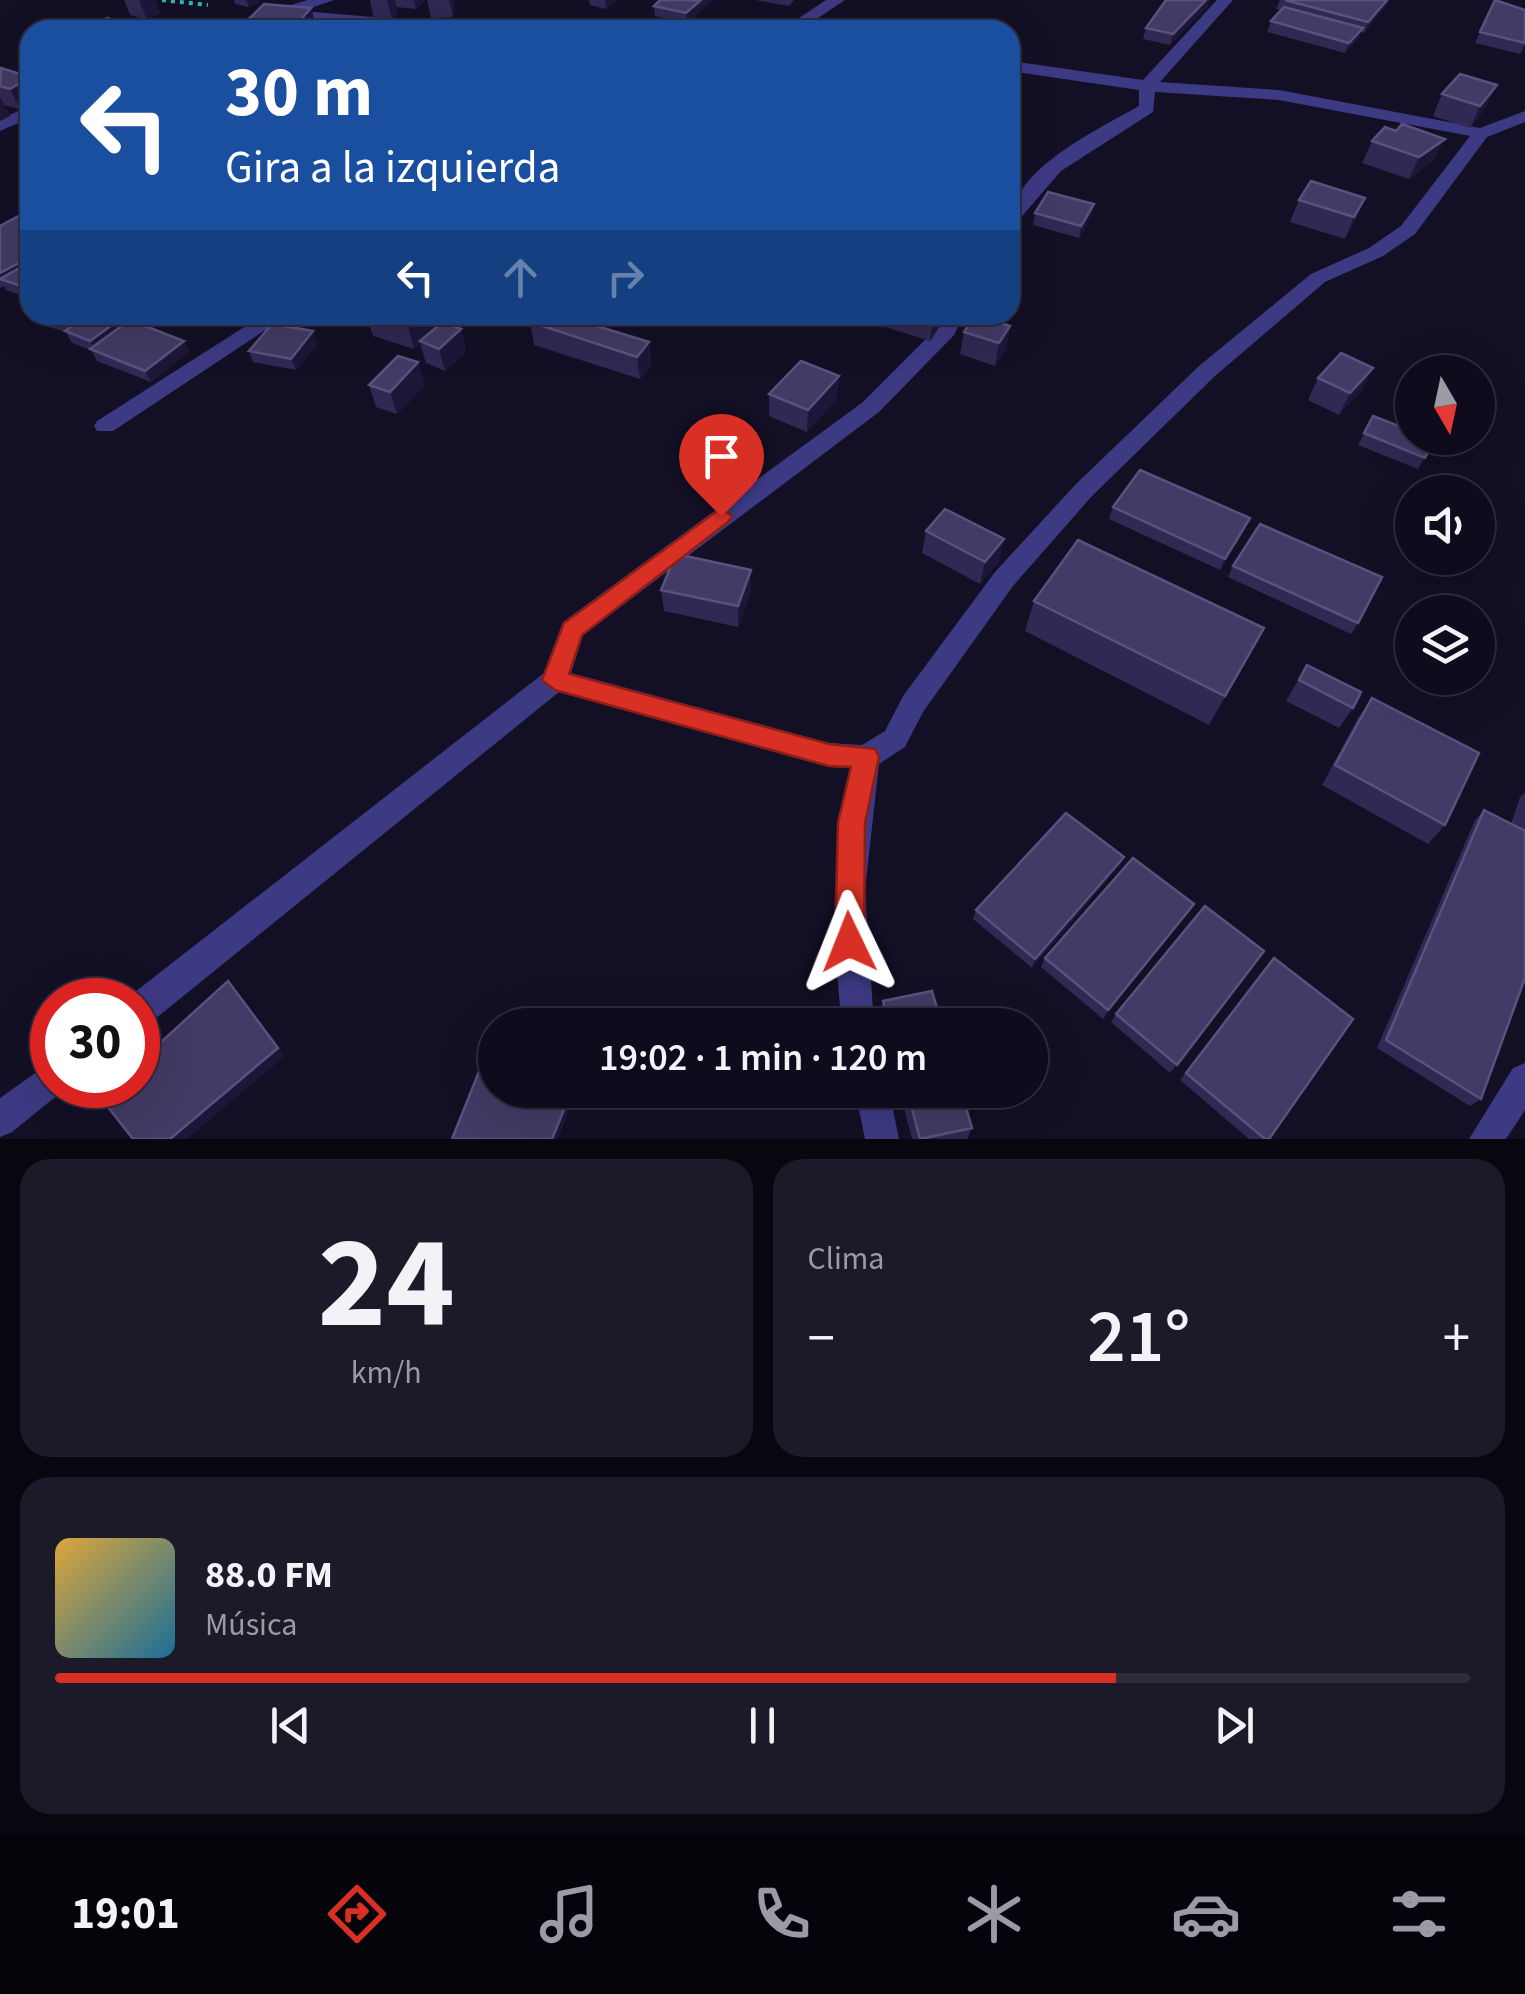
<!DOCTYPE html>
<html lang="es">
<head>
<meta charset="utf-8">
<style>
  :root { --surface:#0e0b1c; --page:#1c1929; --text:#f1f3f6; --muted:#9b9ba3; --line:#2e2b3b; --accent:#d93025 }
  body { margin:0; font-family:"Source Sans 3",sans-serif; background:var(--page); color:var(--text); height:100vh; display:flex; flex-direction:column; font-size:38px; white-space:nowrap }
  * { box-sizing:border-box; margin:0 }
  p { font-size:32px; color:var(--muted) }
  .icon { flex:none; width:55px; height:55px; fill:none; stroke:currentColor; stroke-width:2; stroke-linecap:round; stroke-linejoin:round }
  .map { position:relative; height:1139px; overflow:hidden }
  .drawer { display:flex; flex-direction:column; gap:20px; padding:20px; background:#08060f; flex:1 }
  .drawer>* { flex:none }
  .top-card { position:absolute; left:20px; top:20px; width:1000px; height:305px; border-radius:30px; box-shadow:0 10px 40px #0002,0 0 0 2px var(--line); background:#1a4fa0; color:#fff; overflow:hidden }
  .needle { width:65px; rotate:171deg }
  .controls { position:absolute; left:1395px; top:355px; display:grid; gap:20px }
  .controls a { display:grid; place-items:center; width:100px; height:100px; border-radius:50%; background:var(--surface); box-shadow:0 10px 40px #0002,0 0 0 2px var(--line); font-size:50px }
  .speed { position:absolute; left:30px; top:978px; display:flex; gap:20px; font-size:50px; font-weight:700; text-align:center }
  .speed>* { display:grid; place-content:center; width:130px; height:130px; border-radius:50%; background:var(--surface); box-shadow:0 10px 40px #0002,0 0 0 2px var(--line); line-height:1 }
  .speed .limit { border:15px solid #d22; background:#fff; color:#111 }
  .pin { position:absolute; display:grid; place-items:center; width:85px; height:85px; color:#fff; margin:-102px -42px; border-radius:50% 50% 50% 0; rotate:-45deg; box-shadow:0 0 10px #0007 }
  .pin .icon { rotate:45deg }
  .me { position:absolute; width:110px; margin:-55px; rotate:358deg; stroke-linejoin:round; filter:drop-shadow(0 0 8px #0008) }
  .turn { display:flex; align-items:center; gap:35px; height:210px; padding:0 40px; font-size:45px }
  .turn .icon { width:130px; height:130px; stroke-width:2.5 }
  .turn b { display:block; font-size:70px; line-height:85px }
  .lanes { display:flex; align-items:center; height:95px; padding:0 40px; background:#0003; justify-content:center; gap:50px; direction:ltr }
  .lanes .off { opacity:.35 }
  .big { font-size:75px; font-weight:600; line-height:1.1 }
  .drawer .widget { flex:1; display:flex; flex-direction:column; justify-content:center; gap:15px; min-width:0; padding:0 35px; border-radius:30px; background:var(--page) }
  .drawer .dial { align-items:center; gap:0 }
  .dial b { font-size:130px; line-height:1 }
  .song { display:flex; align-items:center; gap:30px }
  .cover { width:120px; height:120px; border-radius:15px; background:linear-gradient(135deg,hsl(40 70% 55%),hsl(200 70% 35%)) }
  .played { height:10px; border-radius:5px; background:linear-gradient(90deg,var(--accent) 75%,var(--line) 75%) }
  .keys { display:flex; justify-content:space-around; direction:ltr }
  .heat { display:flex; justify-content:space-between; align-items:center; font-size:55px; direction:ltr }
  .drawer .tiles { flex:1; display:grid; gap:20px; grid-template-columns:1fr 1fr }
  .widget:last-child { grid-column:span 2 }
  .trip { position:absolute; left:478px; top:1008px; width:570px; height:100px; border-radius:50px; background:var(--surface); box-shadow:0 10px 40px #0002,0 0 0 2px var(--line); font-weight:600; line-height:100px; text-align:center }
  .tabs { display:flex; height:160px; justify-content:space-around; align-items:center; background:#06040b; color:var(--muted) }
  .tabs .icon { width:70px; height:70px }
  .tabs .active { color:var(--accent) }
  .tabs b { font-size:45px; color:var(--text) }
  .map>svg:first-child { display:block }
  .lines { fill:none; stroke-linecap:round; stroke-linejoin:round }
  .path { stroke:#2fb7af; stroke-width:4; stroke-dasharray:4 5; stroke-linecap:butt }
  .street { fill:#3d3a84; fill-rule:evenodd }
  .wall { fill:#312853 }
  .shaded-wall { fill:#1d1639 }
  .building { fill:#433a65; stroke:#5a527e; stroke-width:2.5 }
  .route { fill:#d93025; stroke:#8d1f18; stroke-width:2.5 }
</style>
</head>
<body>
<div class="map">
<svg width="1525" height="1139" viewBox="0 0 1525 1139">
  <rect width="100%" height="100%" fill="#130f25"/>
  <g class="lines">
    <path class="path" d="M 162,0 L 208,5"/>
    <path class="street" d="M 308,0 L 334,0 L 302,11 L 467,25 L 475,30 C 410,30 345,20 280,18 C 256,17 230,30 204,30 Z
      M 826,0 L 845,0 L 800,30 L 781,30 Z
      M 1217,0 L 1233,0 L 1160,82 L 1279,90 L 1480,128 L 1525,111 L 1525,122 L 1487,137 L 1415,234 L 1383,256 L 1325,282 L 1215,376 L 1092,496 L 1013,586 L 923,712 L 905,747 L 879,764 L 865,890 L 874,1025 L 842,1025 C 832,939 832,854 850,768 L 829,767 L 559,692 L 150,1023 L 138,1027 L 138,1000 L 126,999 L 544,673 L 563,622 L 863,402 L 938,327 L 944,315 L 964,315 L 954,335 L 879,412 L 583,635 L 571,673 L 829,743 L 862,745 L 885,731 L 903,696 L 995,572 L 1076,484 L 1199,366 L 1311,274 L 1369,248 L 1401,226 L 1470,136 L 1279,100 L 1155,92 L 1153,112 L 1061,171 L 1017,222 L 1010,224 C 1010,170 1097,130 1139,106 L 1139,90 L 1010,71 L 1010,61 L 1143,80 Z
      M 30,106 L 30,118 L 0,131 L 0,119 Z
      M 263,315 L 288,315 L 113,431 L 97,431 L 94,426 L 97,421 Z
      M 52,1061 L 52,1085 L 66,1085 L 64,1090 L 12,1132 L 0,1137 L 0,1098 Z
      M 1525,1063 L 1525,1110 L 1506,1139 L 1469,1139 L 1513,1068 Z
      M 855,1090 L 889,1090 L 899,1139 L 865,1139 Z"/>
  </g>
  <path class="wall" d="M 124,0 L 155,0 L 160,13 L 147,20 L 130,15 Z
    M 234,0 L 258,0 L 259,2 L 249,7 L 235,4 Z
    M 370,0 L 425,0 L 416,9 L 396,7 L 398,13 L 392,20 L 374,19 Z
    M 427,0 L 454,0 L 453,17 L 431,18 Z
    M 589,0 L 617,0 L 606,9 L 590,5 Z
    M 713,0 L 687,23 L 655,16 L 654,6 Z
    M 755,0 L 794,0 L 789,6 Z
    M 1280,0 L 1390,0 L 1364,33 L 1361,32 L 1359,38 L 1345,53 L 1267,32 L 1271,21 L 1281,10 L 1276,9 Z
    M 1495,0 L 1525,44 L 1520,54 L 1475,43 Z
    M 1208,6 L 1170,45 L 1143,39 L 1146,28 Z
    M 311,8 L 317,29 L 316,30 L 249,30 L 246,22 Z
    M 0,69 L 30,77 L 30,104 L 21,110 L 4,105 L 10,116 L 0,121 Z
    M 1442,94 L 1487,106 L 1470,128 L 1433,116 Z
    M 1396,131 L 1434,160 L 1409,179 L 1362,163 L 1372,141 Z
    M 1365,198 L 1345,239 L 1290,222 L 1299,200 Z
    M 1094,204 L 1091,216 L 1079,238 L 1033,225 L 1035,213 Z
    M 30,210 L 30,298 L 6,290 L 4,286 L 0,288 L 0,226 Z
    M 30,307 L 30,315 L 136,315 L 122,324 L 123,325 L 184,341 L 189,352 L 151,382 L 97,361 L 91,350 L 72,343 L 66,332 L 32,322 L 25,311 Z
    M 366,315 L 441,321 L 431,332 L 461,329 L 466,352 L 445,371 L 426,363 L 420,343 L 414,349 L 373,336 Z
    M 880,315 L 947,315 L 930,341 L 879,325 Z
    M 530,322 L 649,342 L 651,365 L 640,379 L 534,345 Z
    M 1010,326 L 1006,349 L 995,366 L 960,354 L 964,332 Z
    M 318,343 L 296,370 L 253,362 L 249,351 Z
    M 1373,368 L 1361,391 L 1339,415 L 1308,400 L 1318,378 Z
    M 369,385 L 425,385 L 397,414 L 376,407 Z
    M 769,394 L 837,399 L 807,432 L 769,416 Z
    M 1373,416 L 1434,440 L 1418,469 L 1358,445 Z
    M 753,454 L 737,490 L 693,480 L 691,458 Z
    M 1113,507 L 1245,529 L 1220,570 L 1109,519 Z
    M 926,531 L 999,561 L 980,584 L 922,553 Z
    M 1233,566 L 1358,623 L 1351,634 L 1228,577 Z
    M 661,590 L 751,591 L 738,627 L 664,611 Z
    M 1034,601 L 1248,658 L 1209,725 L 1025,631 Z
    M 1307,665 L 1353,708 L 1339,728 L 1286,701 Z
    M 1372,698 L 1445,825 L 1428,844 L 1322,785 L 1358,718 Z
    M 1525,792 L 1525,831 L 1481,1099 L 1470,1106 L 1377,1048 L 1475,820 L 1484,810 L 1511,824 L 1520,797 Z
    M 1124,857 L 1119,866 L 1032,968 L 973,919 L 976,910 Z
    M 1194,904 L 1103,1019 L 1041,967 L 1045,958 Z
    M 1264,951 L 1170,1073 L 1111,1022 L 1116,1014 Z
    M 1274,958 L 1269,1139 L 1249,1139 L 1180,1080 Z
    M 883,1001 L 942,1025 L 882,1025 L 880,1017 Z
    M 899,1090 L 961,1090 L 972,1128 L 967,1139 L 912,1139 Z"/>
  <path class="shaded-wall" d="M 139,0 L 155,0 L 160,13 L 147,20 Z
    M 246,0 L 258,0 L 259,2 L 249,7 Z
    M 387,0 L 395,0 L 398,13 L 392,20 Z
    M 414,0 L 425,0 L 416,9 Z
    M 449,0 L 454,0 L 453,17 Z
    M 605,0 L 617,0 L 606,9 Z
    M 701,0 L 713,0 L 687,23 L 686,13 Z
    M 1206,0 L 1210,0 L 1208,6 L 1170,45 L 1173,34 Z
    M 1387,0 L 1390,0 L 1389,3 L 1364,33 L 1368,22 Z
    M 311,8 L 317,29 L 296,30 L 295,26 Z
    M 1363,28 L 1359,38 L 1345,53 L 1349,43 Z
    M 30,77 L 30,104 L 21,110 L 10,89 Z
    M 1497,85 L 1487,106 L 1470,128 L 1480,106 Z
    M 0,97 L 10,116 L 0,121 Z
    M 1445,139 L 1434,160 L 1409,179 L 1419,157 Z
    M 1365,198 L 1356,220 L 1345,239 L 1354,217 Z
    M 1094,204 L 1091,216 L 1079,238 L 1081,226 Z
    M 30,257 L 30,272 L 0,279 L 0,273 Z
    M 115,315 L 136,315 L 122,324 L 126,330 L 96,352 L 90,341 L 118,320 Z
    M 419,315 L 439,315 L 441,321 L 414,349 L 408,326 Z
    M 935,315 L 947,315 L 930,341 L 933,319 Z
    M 1010,326 L 1006,349 L 995,366 L 999,343 Z
    M 461,329 L 466,352 L 445,371 L 439,349 Z
    M 313,331 L 318,343 L 296,370 L 291,359 Z
    M 184,341 L 189,352 L 151,382 L 145,371 Z
    M 649,342 L 651,365 L 640,379 L 637,357 Z
    M 418,362 L 425,385 L 397,414 L 390,392 Z
    M 1373,368 L 1361,391 L 1339,415 L 1350,393 Z
    M 839,376 L 837,399 L 807,432 L 808,410 Z
    M 753,432 L 753,454 L 737,490 L 736,468 Z
    M 1250,518 L 1245,529 L 1220,570 L 1225,559 Z
    M 1004,539 L 999,561 L 980,584 L 985,562 Z
    M 751,570 L 751,591 L 738,627 L 738,606 Z
    M 1264,628 L 1248,658 L 1209,725 L 1225,696 Z
    M 1124,857 L 1119,866 L 1032,968 L 1035,959 Z
    M 1194,904 L 1188,913 L 1103,1019 L 1108,1010 Z
    M 228,981 L 285,1056 L 187,1139 L 170,1139 Z
    M 572,1090 L 575,1096 L 558,1139 L 552,1139 Z"/>
  <path class="building" d="M 660,0 L 701,0 L 686,13 L 654,6 Z
    M 1166,0 L 1206,0 L 1173,34 L 1146,28 Z
    M 1285,0 L 1387,0 L 1368,22 Z
    M 1495,0 L 1525,10 L 1525,43 L 1480,32 Z
    M 264,4 L 311,8 L 295,26 L 246,22 Z
    M 1284,7 L 1363,28 L 1349,43 L 1271,21 Z
    M 107,18 L 135,27 L 130,30 L 93,30 L 88,28 Z
    M 476,24 L 537,28 L 536,30 L 473,30 Z
    M 1,68 L 30,77 L 10,89 L 0,86 Z
    M 1460,74 L 1497,85 L 1480,106 L 1442,94 Z
    M 1402,124 L 1445,139 L 1419,157 L 1372,141 L 1385,127 L 1396,131 Z
    M 1311,181 L 1365,198 L 1354,217 L 1299,200 Z
    M 1048,192 L 1094,204 L 1081,226 L 1035,213 Z
    M 30,210 L 30,257 L 0,273 L 0,226 Z
    M 30,262 L 30,289 L 0,279 Z
    M 40,315 L 83,315 L 72,325 Z
    M 88,315 L 110,315 L 120,319 L 90,341 L 65,331 Z
    M 371,315 L 419,315 L 408,326 Z
    M 537,315 L 561,315 L 649,342 L 637,357 L 530,322 Z
    M 976,315 L 1010,326 L 999,343 L 964,332 Z
    M 130,320 L 184,341 L 145,371 L 90,349 Z
    M 443,322 L 461,329 L 439,349 L 420,341 Z
    M 272,324 L 313,331 L 291,359 L 249,351 Z
    M 1341,353 L 1373,368 L 1350,393 L 1318,378 Z
    M 398,356 L 418,362 L 390,392 L 369,385 Z
    M 801,361 L 839,376 L 808,410 L 769,394 Z
    M 1373,416 L 1412,431 L 1412,438 L 1428,438 L 1434,440 L 1425,458 L 1364,433 Z
    M 709,423 L 753,432 L 736,468 L 691,458 Z
    M 1140,470 L 1250,518 L 1225,559 L 1113,507 Z
    M 945,509 L 1004,539 L 985,562 L 926,531 Z
    M 1260,524 L 1382,577 L 1358,623 L 1233,566 Z
    M 1078,540 L 1264,628 L 1225,696 L 1034,601 Z
    M 676,554 L 751,570 L 738,606 L 661,590 Z
    M 1307,665 L 1361,692 L 1353,708 L 1299,680 Z
    M 1372,698 L 1479,753 L 1445,825 L 1335,765 Z
    M 1484,810 L 1525,831 L 1525,978 L 1481,1099 L 1386,1040 Z
    M 1066,813 L 1124,857 L 1035,959 L 976,910 Z
    M 1133,858 L 1194,904 L 1108,1010 L 1045,958 Z
    M 1205,906 L 1264,951 L 1177,1065 L 1116,1014 Z
    M 1274,958 L 1353,1019 L 1269,1139 L 1265,1139 L 1186,1073 Z
    M 228,981 L 278,1048 L 170,1139 L 133,1139 L 100,1097 L 113,1085 L 138,1085 L 138,1063 Z
    M 932,991 L 942,1025 L 889,1025 L 883,1001 Z
    M 482,1064 L 495,1068 L 495,1090 L 572,1090 L 552,1139 L 452,1139 Z
    M 907,1090 L 961,1090 L 972,1128 L 920,1139 Z"/>
  <path class="route" d="M 721,508 L 732,516 L 728,522 L 582,635 L 569,674 L 829,744 L 875,749 L 879,757 L 865,823 L 864,942 L 859,952 L 849,956 L 839,952 L 835,942 L 838,823 L 851,767 L 829,766 L 555,690 L 542,680 L 564,623 Z"/>
</svg>
<div class="controls">
<a><svg class="needle" viewBox="-14 -14 28 28"><path d="M0-13l5 13h-10z" fill="#e53935"/><path d="M0 13l5-13h-10z" fill="#9b9ba3"/></svg></a>
<a><svg class="icon" aria-label="sound" viewBox="0 0 24 24"><path d="M4 9h4l5-4v14l-5-4H4zM17 9q2 3 0 6"/></svg></a>
<a><svg class="icon" aria-label="layers" viewBox="0 0 24 24"><path d="M12 4l9 5-9 5-9-5zM3 14l9 5 9-5"/></svg></a>
</div>
<div class="speed"><div class="limit">30</div></div>
<div class="pin" style="left:721px;top:516px;background:#d93025"><svg class="icon" aria-label="arrive" viewBox="0 0 24 24"><path d="M6 21V4h12l-3 4 3 4H6"/></svg></div>
<svg class="me" style="left:849px;top:942px" viewBox="-20 -20 40 40"><path d="M0-17L14 15 0 8-14 15z" fill="#d93025" stroke="#fff" stroke-width="4"/></svg>
<div class="trip">19:02 · 1 min · 120 m</div>
<div class="top-card">
<div class="turn"><svg class="icon" aria-label="left" viewBox="0 0 24 24"><path d="M17 20v-9H6M10 6l-5 5 5 5"/></svg><div><b>30 m</b>Gira a la izquierda</div></div>
<div class="lanes"><svg class="icon" aria-label="left" viewBox="0 0 24 24"><path d="M17 20v-9H6M10 6l-5 5 5 5"/></svg><svg class="icon off" aria-label="ahead" viewBox="0 0 24 24"><path d="M12 20V5M6 11l6-6 6 6"/></svg><svg class="icon off" aria-label="right" viewBox="0 0 24 24"><path d="M7 20v-9h11M14 6l5 5-5 5"/></svg></div>
</div>
</div>
<section class="drawer">
<div class="tiles">
<div class="widget dial"><b>24</b><p>km/h</p></div>
<div class="widget"><p>Clima</p>
<div class="heat"><a>−</a><b class="big">21°</b><a>+</a></div>
</div>
<div class="widget">
<div class="song"><i class="cover"></i><div><b>88.0 FM</b><p>Música</p></div></div>
<div class="played"></div>
<div class="keys"><svg class="icon" aria-label="previous" viewBox="0 0 24 24"><path d="M18 5L8 12l10 7zM5 5v14"/></svg><svg class="icon" aria-label="pause" viewBox="0 0 24 24"><path d="M8 5v14M16 5v14"/></svg><svg class="icon" aria-label="next" viewBox="0 0 24 24"><path d="M6 5l10 7-10 7zM19 5v14"/></svg></div>
</div>
</div>
</section>
<nav class="tabs">
<b>19:01</b>
<svg class="icon active" aria-label="directions" viewBox="0 0 24 24"><path d="M12 3l9 9-9 9-9-9zM9 14v-3h6M13 9l2 2-2 2"/></svg>
<svg class="icon" aria-label="music" viewBox="0 0 24 24"><path d="M9 18V5l10-2v13"/><circle cx="6" cy="18" r="3"/><circle cx="16" cy="16" r="3"/></svg>
<svg class="icon" aria-label="phone" viewBox="0 0 24 24"><path d="M5 4h4l2 5-3 2q2 4 5 5l2-3 5 2v4C11 20 4 13 5 4z"/></svg>
<svg class="icon" aria-label="climate" viewBox="0 0 24 24"><path d="M12 3v18M4 7l16 10M4 17L20 7"/></svg>
<svg class="icon" aria-label="car" viewBox="0 0 24 24"><path d="M5 17H2v-5l4-1 3-4h7l3 4 3 1v5h-3M9 17h6M6 11h13"/><circle cx="7" cy="17" r="2"/><circle cx="17" cy="17" r="2"/></svg>
<svg class="icon" aria-label="filters" viewBox="0 0 24 24"><path d="M4 7h16M4 17h16"/><circle cx="9" cy="7" r="2"/><circle cx="15" cy="17" r="2"/></svg>
</nav>
</body>
</html>
